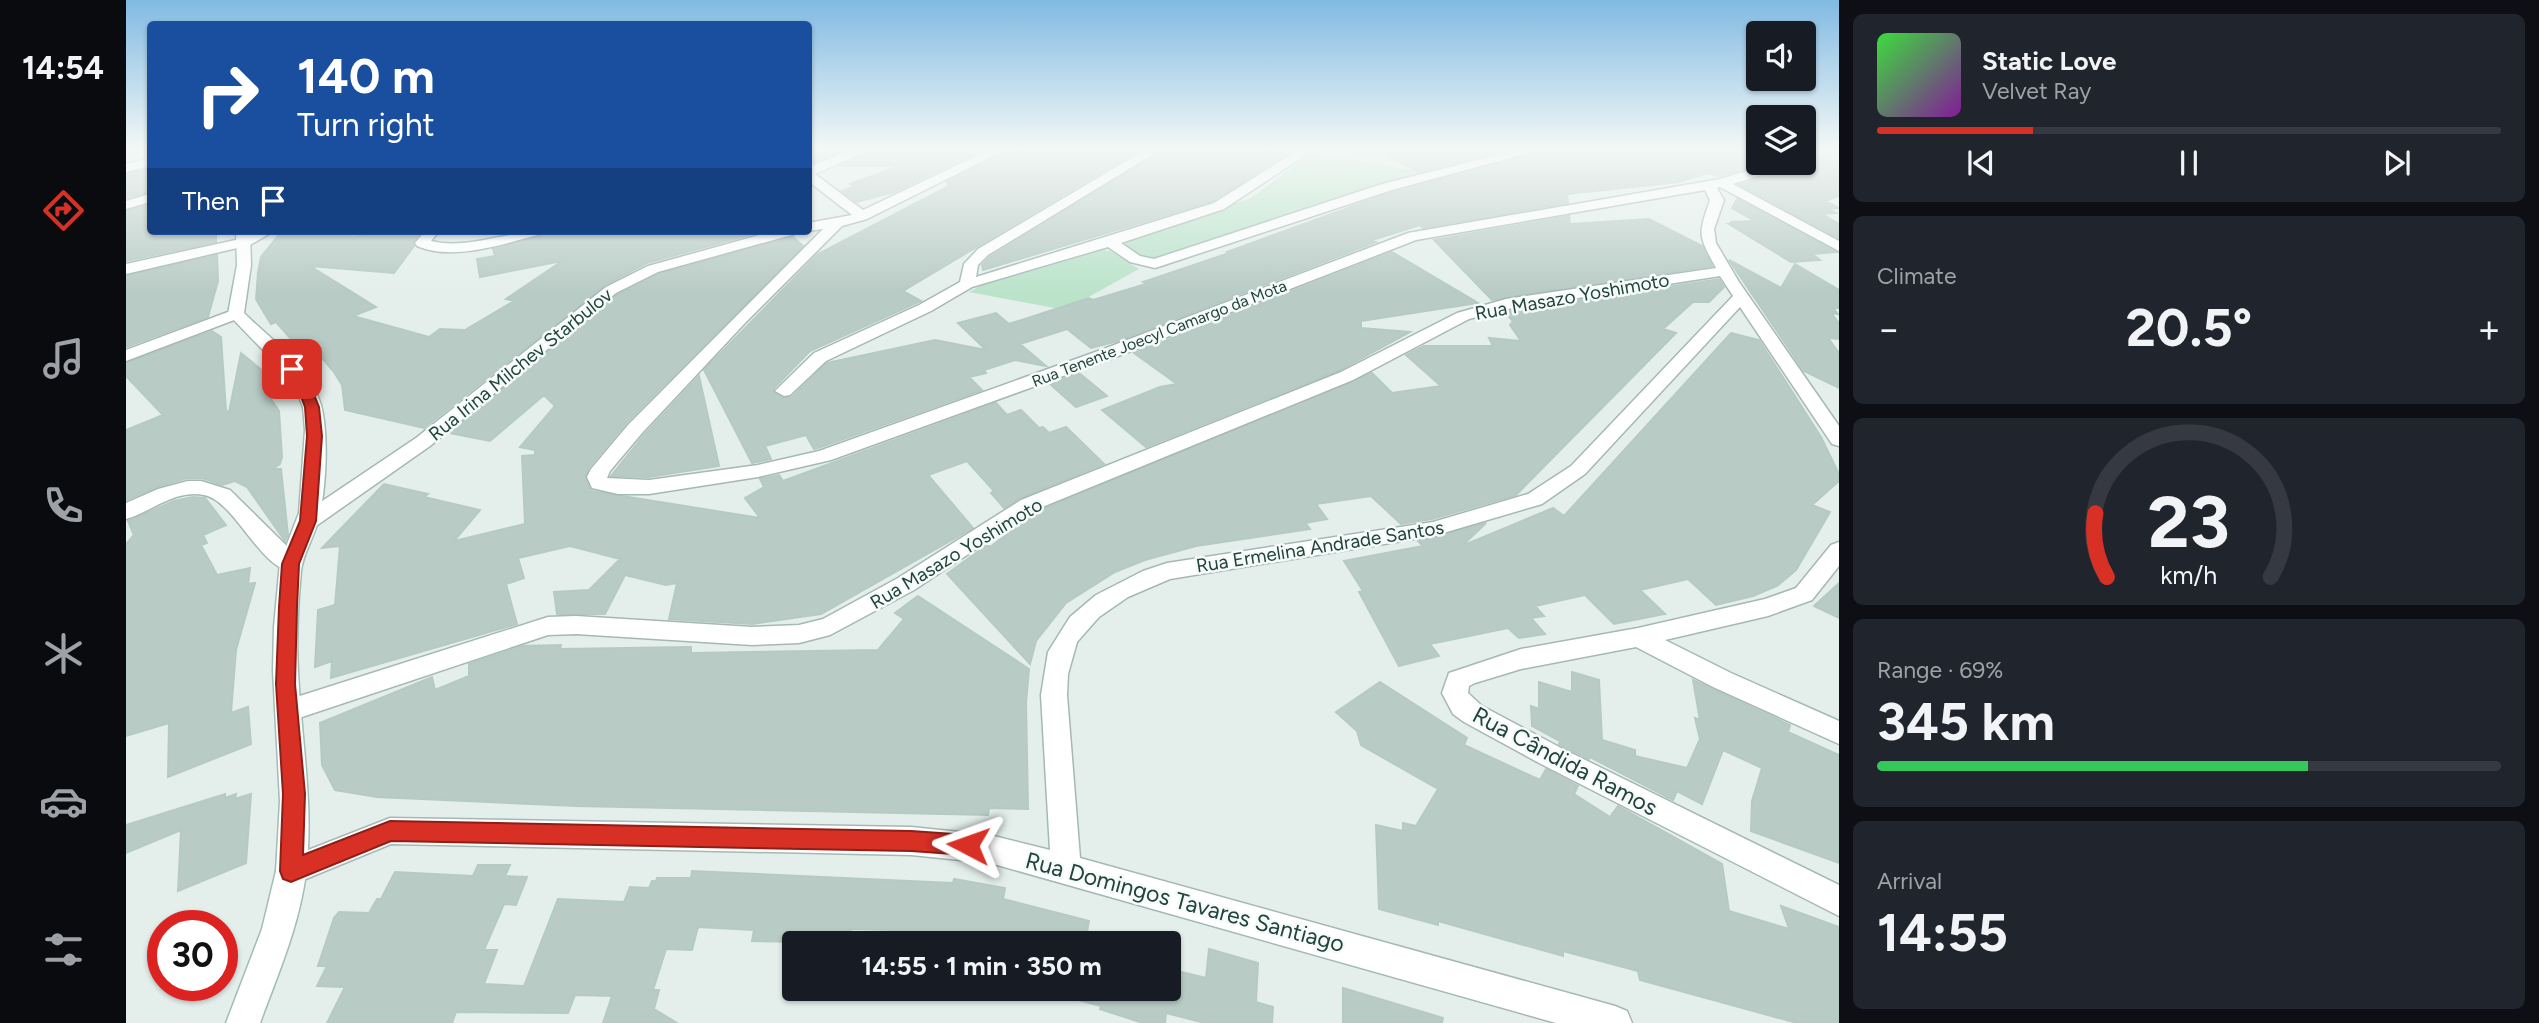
<!DOCTYPE html>
<html lang="en">
<head>
<meta charset="utf-8">
<style>
  :root { --surface:#171b24; --page:#20242c; --text:#f1f3f6; --muted:#9ea1a6; --line:#363941; --accent:#d93025 }
  body { margin:0; font-family:Figtree,sans-serif; background:var(--page); color:var(--text); height:100vh; display:flex; flex-direction:column; font-size:26px; white-space:nowrap }
  * { box-sizing:border-box; margin:0 }
  p { font-size:23px; color:var(--muted) }
  .icon { flex:none; width:38px; height:38px; fill:none; stroke:currentColor; stroke-width:2; stroke-linecap:round; stroke-linejoin:round }
  .map { position:relative; flex:1; overflow:hidden }
  .details { display:flex; flex-direction:column; gap:14px; padding:14px; background:#0d0f14; width:700px }
  .details>* { flex:none }
  .top-card { position:absolute; left:21px; top:21px; width:665px; height:214px; border-radius:7px; box-shadow:0 2px 5px #0004; background:#1a4fa0; color:#fff; overflow:hidden }
  .fabs { position:absolute; left:1620px; top:21px; display:grid; gap:14px }
  .fabs a { display:grid; place-items:center; width:70px; height:70px; border-radius:7px; background:var(--surface); box-shadow:0 2px 5px #0004; font-size:35px }
  .speed { position:absolute; left:21px; top:910px; display:flex; gap:14px; font-size:35px; font-weight:700; text-align:center }
  .speed>* { display:grid; place-content:center; width:91px; height:91px; border-radius:50%; background:var(--surface); box-shadow:0 2px 5px #0004; line-height:1 }
  .speed .limit { border:10px solid #d22; background:#fff; color:#111 }
  .pin { position:absolute; display:grid; place-items:center; width:60px; height:60px; color:#fff; margin:-30px; border-radius:14px; box-shadow:0 4px 10px #0006 }
  .me { position:absolute; width:77px; margin:-38px; rotate:274deg; stroke-linejoin:round; filter:drop-shadow(0 0 5px #0008) }
  .turn { display:flex; align-items:center; gap:24px; height:147px; padding:0 35px; font-size:32px }
  .turn .icon { width:91px; height:91px; stroke-width:2.5 }
  .turn b { display:block; font-size:49px; line-height:60px }
  .then { display:flex; align-items:center; height:66px; padding:0 35px; background:#0003; gap:14px; font-size:26px }
  .big { font-size:52px; font-weight:700; line-height:1.1 }
  .details .card { flex:1; display:flex; flex-direction:column; justify-content:center; gap:10px; min-width:0; padding:0 24px; border-radius:10px; background:var(--page) }
  .details .dial { align-items:center; gap:0 }
  .dial svg { height:182px; overflow:visible; fill:none; stroke:var(--line); stroke-width:7; stroke-linecap:round; text-anchor:middle }
  .dial text { fill:var(--text); stroke:none }
  .song { display:flex; align-items:center; gap:21px }
  .cover { width:84px; height:84px; border-radius:10px; background:linear-gradient(135deg,hsl(120 70% 55%),hsl(290 70% 35%)) }
  .played { height:7px; border-radius:4px; background:linear-gradient(90deg,var(--accent) 25%,var(--line) 25%) }
  .keys { display:flex; justify-content:space-around; direction:ltr }
  .heat { display:flex; justify-content:space-between; align-items:center; font-size:38px; direction:ltr }
  .charge { height:10px; border-radius:5px; background:linear-gradient(90deg,#34c759 69%,var(--line) 0) }
  .trip { position:absolute; left:656px; top:931px; width:399px; height:70px; border-radius:7px; background:var(--surface); box-shadow:0 2px 5px #0004; font-weight:700; line-height:70px; text-align:center }
  main { display:flex; flex:1; min-height:0 }
  .tabs { display:flex; flex-direction:column; width:126px; justify-content:space-around; align-items:center; background:#090b0e; color:var(--muted) }
  .tabs .icon { width:49px; height:49px }
  .tabs .active { color:var(--accent) }
  .tabs b { font-size:32px; color:var(--text) }
  .map>svg:first-child { display:block }
  .green { fill:#bbe3ca }
  .building { fill:#b9cbc5; stroke:#b6cac4; stroke-width:2 }
  .lines { fill:none; stroke-linecap:round; stroke-linejoin:round }
  .minor-casing { stroke:#a6b8b4; stroke-width:3 }
  .secondary-casing { stroke:#a1bdb6; stroke-width:3 }
  .minor { fill:#fff; fill-rule:evenodd }
  .secondary { fill:#fff; fill-rule:evenodd }
  .route { fill:#d93025; stroke:#8d1f18; stroke-width:2 }
  .labels { text-anchor:middle; stroke-width:5; stroke-linejoin:round; paint-order:stroke }
  .far-street-label { font-size:16px; fill:#21443e; stroke:#f6fbf9 }
  .street-label { font-size:19px; fill:#21443e; stroke:#f6fbf9 }
  .near-street-label { font-size:23px; fill:#21443e; stroke:#f6fbf9 }
</style>
</head>
<body>
<main>
<nav class="tabs">
<b>14:54</b>
<svg class="icon active" aria-label="directions" viewBox="0 0 24 24"><path d="M12 3l9 9-9 9-9-9zM9 14v-3h6M13 9l2 2-2 2"/></svg>
<svg class="icon" aria-label="music" viewBox="0 0 24 24"><path d="M9 18V5l10-2v13"/><circle cx="6" cy="18" r="3"/><circle cx="16" cy="16" r="3"/></svg>
<svg class="icon" aria-label="phone" viewBox="0 0 24 24"><path d="M5 4h4l2 5-3 2q2 4 5 5l2-3 5 2v4C11 20 4 13 5 4z"/></svg>
<svg class="icon" aria-label="climate" viewBox="0 0 24 24"><path d="M12 3v18M4 7l16 10M4 17L20 7"/></svg>
<svg class="icon" aria-label="car" viewBox="0 0 24 24"><path d="M5 17H2v-5l4-1 3-4h7l3 4 3 1v5h-3M9 17h6M6 11h13"/><circle cx="7" cy="17" r="2"/><circle cx="17" cy="17" r="2"/></svg>
<svg class="icon" aria-label="filters" viewBox="0 0 24 24"><path d="M4 7h16M4 17h16"/><circle cx="9" cy="7" r="2"/><circle cx="15" cy="17" r="2"/></svg>
</nav>
<div class="map">
<svg width="1713" height="1023" viewBox="0 0 1713 1023">
  <rect width="100%" height="100%" fill="#e4efec"/>
  <path class="green" d="M 1186,153 L 1304,173 L 1031,261 L 1014,257 L 999,247 L 1000,243 L 1125,198 Z
    M 977,250 L 984,251 L 1013,269 L 939,310 L 843,292 L 854,286 Z"/>
  <path class="building" d="M 682,148 L 722,148 L 682,164 Z
    M 750,148 L 860,148 L 768,192 L 731,202 L 716,191 L 729,186 L 724,184 L 773,166 L 713,166 Z
    M 886,148 L 1016,148 L 777,291 L 795,301 L 684,351 L 647,389 L 648,393 L 657,398 L 666,397 L 701,363 L 809,340 L 860,350 L 832,323 L 870,313 L 883,324 L 963,298 L 967,300 L 1020,284 L 1017,282 L 1103,253 L 1101,252 L 1258,195 L 1423,148 L 1633,148 L 1633,163 L 1640,163 L 1593,176 L 1581,173 L 1553,182 L 1441,194 L 1442,203 L 1297,228 L 1294,225 L 1246,240 L 1250,242 L 992,341 L 965,348 L 941,329 L 894,344 L 920,366 L 889,360 L 858,370 L 860,373 L 843,377 L 856,390 L 692,448 L 688,449 L 680,435 L 639,446 L 645,459 L 626,463 L 578,370 L 692,254 L 823,186 L 821,182 Z
    M 1040,148 L 1170,148 L 1087,201 L 857,270 L 856,265 L 864,257 Z
    M 1243,148 L 1387,148 L 1294,172 Z
    M 1704,154 L 1705,162 L 1713,160 L 1713,196 L 1699,201 L 1713,208 L 1702,209 L 1710,213 L 1696,214 L 1713,224 L 1713,238 L 1614,185 L 1665,169 L 1669,163 L 1679,163 Z
    M 24,169 L 24,192 L 0,198 L 0,174 Z
    M 1611,199 L 1710,252 L 1686,254 L 1694,260 L 1665,262 L 1603,224 L 1608,224 L 1604,222 L 1629,221 L 1606,208 Z
    M 24,205 L 24,231 L 90,231 L 90,242 L 0,261 L 0,211 Z
    M 1443,216 L 1444,224 L 1523,219 L 1576,246 L 1586,266 L 1366,300 L 1308,240 Z
    M 156,231 L 229,231 L 224,237 L 267,231 L 296,231 L 287,241 L 288,246 L 268,273 L 184,266 L 250,307 L 227,316 L 303,337 L 314,329 L 339,330 L 388,301 L 380,299 L 436,261 L 354,277 L 351,259 L 369,256 L 367,249 L 432,231 L 638,231 L 521,263 L 479,285 L 298,428 L 219,410 L 216,385 L 208,372 L 197,359 L 194,361 L 165,339 L 150,322 L 145,324 L 140,316 L 130,299 L 132,273 L 135,257 Z
    M 667,237 L 677,246 L 500,423 L 463,467 L 459,478 L 465,491 L 634,518 L 619,498 L 638,487 L 634,479 L 653,475 L 657,481 L 870,403 L 881,415 L 895,410 L 913,428 L 917,427 L 923,433 L 940,427 L 978,464 L 894,498 L 878,508 L 865,493 L 868,491 L 841,461 L 802,475 L 847,528 L 695,614 L 626,624 L 543,619 L 551,583 L 540,585 L 499,575 L 479,614 L 431,614 L 428,592 L 463,590 L 494,559 L 444,546 L 392,558 L 398,578 L 380,584 L 391,624 L 205,678 L 206,661 L 189,667 L 192,610 L 209,605 L 214,546 L 196,548 L 258,484 L 302,494 L 298,497 L 354,510 L 328,541 L 399,524 L 396,456 L 409,455 L 409,450 L 394,447 L 429,406 L 418,395 L 364,441 L 323,433 L 491,295 L 533,274 Z
    M 1266,252 L 1352,303 L 1235,321 L 1235,328 L 1284,332 L 1214,370 L 1020,447 L 976,410 L 1034,387 L 1051,384 L 1008,353 Z
    M 91,255 L 92,281 L 82,317 L 0,347 L 0,276 Z
    M 1603,260 L 1655,288 L 1669,264 L 1713,290 L 1713,308 L 1707,308 L 1712,314 L 1705,313 L 1713,323 L 1713,339 L 1702,338 L 1713,353 L 1713,388 L 1678,371 Z
    M 1593,279 L 1598,287 L 1583,302 L 1567,302 L 1537,329 L 1550,333 L 1390,495 L 1306,519 L 1275,524 L 1245,496 L 1190,504 L 1201,519 L 1179,523 L 1184,529 L 1070,546 L 1019,560 L 989,572 L 940,603 L 910,641 L 904,664 L 821,574 L 861,545 L 864,547 L 910,512 L 1246,373 L 1266,393 L 1315,386 L 1280,355 L 1298,346 L 1367,346 L 1363,338 L 1395,341 L 1384,325 L 1387,321 L 1378,312 Z
    M 86,331 L 95,337 L 100,411 L 103,412 L 115,353 L 138,372 L 145,391 L 141,393 L 153,411 L 156,457 L 154,464 L 147,469 L 155,469 L 162,535 L 159,541 L 121,487 L 109,481 L 96,485 L 76,478 L 61,478 L 31,487 L 0,500 L 0,430 L 37,415 L 0,376 L 0,363 Z
    M 1605,333 L 1633,340 L 1695,437 L 1713,474 L 1713,481 L 1686,505 L 1704,512 L 1670,570 L 1651,586 L 1627,596 L 1590,605 L 1562,579 L 1514,590 L 1539,614 L 1488,624 L 1459,595 L 1409,606 L 1418,616 L 1405,618 L 1419,634 L 1393,638 L 1382,628 L 1304,644 L 1313,656 L 1273,666 L 1233,592 L 1237,591 L 1218,561 L 1297,546 L 1292,541 L 1360,523 L 1336,546 L 1427,508 L 1438,516 Z
    M 953,373 L 981,396 L 950,407 L 924,384 Z
    M 573,376 L 593,466 L 523,477 L 485,476 L 518,435 Z
    M 67,497 L 79,498 L 100,525 L 77,535 L 81,543 L 75,545 L 91,575 L 124,568 L 122,584 L 129,583 L 110,650 L 105,713 L 122,707 L 125,744 L 42,777 L 43,723 L 0,736 L 0,544 L 8,535 L 2,521 L 48,501 Z
    M 1713,583 L 1713,618 L 1688,606 Z
    M 792,596 L 903,669 L 900,703 L 902,809 L 863,808 L 862,815 L 450,806 L 251,797 L 209,790 L 196,765 L 194,723 L 306,677 L 309,690 L 343,676 L 343,664 L 397,646 L 435,645 L 434,649 L 565,647 L 565,653 L 752,650 L 778,619 L 769,613 Z
    M 1446,672 L 1473,680 L 1476,740 L 1509,750 L 1509,756 L 1561,768 L 1574,739 L 1569,718 L 1574,720 L 1567,680 L 1664,725 L 1662,732 L 1713,755 L 1713,863 L 1625,831 L 1626,801 L 1636,768 L 1597,750 L 1576,804 L 1551,791 L 1547,800 L 1464,757 L 1463,759 L 1436,746 L 1433,744 L 1434,741 L 1406,726 L 1405,706 L 1413,709 L 1413,682 L 1446,692 Z
    M 1254,682 L 1341,738 L 1338,745 L 1414,780 L 1420,769 L 1452,786 L 1448,794 L 1484,817 L 1492,806 L 1596,864 L 1603,911 L 1663,929 L 1655,906 L 1713,927 L 1713,1023 L 1671,1023 L 1514,980 L 1512,971 L 1437,951 L 1437,956 L 1312,921 L 1312,925 L 1253,909 L 1250,825 L 1277,831 L 1277,823 L 1290,826 L 1312,789 L 1235,745 L 1231,731 L 1210,712 Z
    M 99,794 L 99,798 L 110,794 L 109,799 L 125,794 L 120,863 L 52,891 L 55,830 L 0,853 L 0,825 Z
    M 352,865 L 384,865 L 379,876 L 401,877 L 390,905 L 378,904 L 358,950 L 371,950 L 358,984 L 398,986 L 432,899 L 498,902 L 504,887 L 523,888 L 526,881 L 530,881 L 531,878 L 565,878 L 566,871 L 827,883 L 828,879 L 879,888 L 877,899 L 963,921 L 959,943 L 766,943 L 770,930 L 725,929 L 722,943 L 626,941 L 628,930 L 572,927 L 566,950 L 540,949 L 527,990 L 533,990 L 528,1009 L 551,1023 L 477,1023 L 486,996 L 449,995 L 442,1013 L 330,1012 L 326,1023 L 201,1023 L 219,987 L 191,986 L 201,966 L 192,966 L 208,918 L 213,912 L 243,913 L 251,899 L 255,899 L 269,872 L 347,876 Z
    M 1083,949 L 1132,963 L 1130,1002 L 1147,1007 L 1146,1023 L 1079,1023 L 1040,1013 L 1039,1023 L 1017,1023 L 974,1009 L 975,1006 L 934,995 L 935,989 L 1043,989 L 1043,969 L 1080,978 Z
    M 1217,988 L 1317,1018 L 1316,1023 L 1217,1023 Z"/>
  <g class="lines">
    <defs>
      <path id="minor" d="M 730,148 L 748,148 L 689,174 L 737,210 L 867,148 L 883,148 L 741,219 L 716,226 L 619,323 L 516,433 L 484,471 L 481,478 L 523,480 L 632,465 L 693,451 L 975,350 L 1282,233 L 1594,179 L 1648,163 L 1666,163 L 1664,166 L 1607,184 L 1713,241 L 1713,251 L 1594,187 L 1591,188 L 1598,200 L 1588,229 L 1590,243 L 1613,282 L 1713,426 L 1713,446 L 1706,444 L 1614,307 L 1459,474 L 1416,504 L 1307,536 L 1044,579 L 1002,597 L 973,617 L 951,642 L 942,674 L 941,695 L 954,858 L 1489,1006 L 1501,1011 L 1506,1023 L 1430,1023 L 864,863 L 785,855 L 265,844 L 165,885 L 154,881 L 150,871 L 154,861 L 264,818 L 785,827 L 864,835 L 924,850 L 915,695 L 922,652 L 944,617 L 970,595 L 1017,571 L 1041,563 L 1307,522 L 1402,494 L 1445,466 L 1607,296 L 1594,276 L 1381,309 L 1343,319 L 1227,380 L 909,510 L 788,590 L 704,635 L 673,643 L 626,645 L 450,634 L 422,635 L 164,721 L 155,718 L 151,710 L 155,702 L 422,617 L 450,616 L 626,627 L 673,625 L 697,619 L 772,578 L 895,500 L 1215,372 L 1331,313 L 1380,299 L 1590,268 C 1572,235 1572,235 1584,200 L 1579,190 L 1290,240 L 987,358 L 705,460 L 632,477 L 523,494 L 492,494 L 466,488 L 461,477 L 465,469 L 502,425 L 697,229 L 682,231 L 681,231 L 682,223 L 726,215 L 682,181 L 682,167 Z
        M 1022,148 L 1037,148 L 862,255 L 852,265 L 850,277 L 1088,203 L 1175,148 L 1190,148 L 1098,209 L 995,243 L 1014,256 L 1028,259 L 1256,184 L 1399,148 L 1421,148 L 1266,190 L 1029,268 L 1004,262 L 982,247 L 846,287 L 805,311 L 700,361 L 664,395 L 658,396 L 649,391 L 688,353 L 793,305 L 834,282 L 838,264 L 852,249 Z
        M 1692,148 L 1711,148 L 1678,161 L 1678,153 Z
        M 24,158 L 24,166 L 0,172 L 0,164 Z
        M 24,194 L 24,202 L 0,209 L 0,201 Z
        M 130,231 L 148,231 L 124,245 L 0,274 L 0,264 L 114,239 Z
        M 299,231 L 313,231 L 305,241 C 339,250 382,231 418,231 L 416,234 C 378,243 329,262 291,246 L 289,243 Z
        M 648,231 L 671,231 L 669,234 L 532,272 L 490,293 L 304,446 L 190,526 L 182,528 L 174,526 L 171,521 L 174,516 L 290,438 L 480,287 L 522,266 Z
        M 110,309 L 116,311 L 118,314 L 116,317 L 0,361 L 0,350 Z
        M 62,481 L 75,481 L 104,490 L 173,558 L 176,564 L 173,570 C 138,580 111,501 78,495 C 49,489 25,512 0,519 L 0,503 L 32,489 Z
        M 1713,542 L 1713,566 L 1686,600 L 1642,616 L 1539,640 L 1605,673 L 1713,721 L 1713,744 L 1587,687 L 1510,647 L 1395,669 L 1349,683 L 1343,686 L 1342,693 L 1356,706 L 1435,748 L 1713,885 L 1713,916 L 1415,764 L 1338,722 L 1327,714 L 1316,693 L 1323,673 L 1395,649 L 1512,628 L 1639,599 L 1670,588 L 1705,545 Z"/>
      <path id="secondary" d="M 110,231 L 124,231 L 125,265 L 118,313 C 146,341 183,365 195,405 C 203,435 200,492 192,521 C 188,538 177,553 175,571 C 172,604 170,638 172,671 C 175,738 188,805 180,872 C 174,924 152,974 134,1023 L 100,1023 L 136,929 L 150,871 L 154,801 L 147,671 L 148,627 L 154,562 L 173,513 L 179,430 L 177,407 L 166,380 L 102,314 L 111,265 Z"/>
    </defs>
    <use href="#minor" class="minor-casing"/>
    <use href="#secondary" class="secondary-casing"/>
    <use href="#minor" class="minor"/>
    <use href="#secondary" class="secondary"/>
  </g>
  <linearGradient id="sky" x2="0" y2="1"><stop stop-color="#81bae2"/><stop offset="0.51" stop-color="#f3f8f6"/><stop offset="1" stop-color="#f3f8f6" stop-opacity="0"/></linearGradient>
  <rect width="1713" height="292" fill="url(#sky)"/>
  <path class="route" d="M 166,365 L 171,366 L 182,380 L 193,407 L 196,436 L 190,521 L 173,564 L 171,607 L 169,684 L 179,794 L 177,855 L 264,821 L 785,831 L 842,835 L 850,838 L 853,845 L 850,852 L 842,855 L 785,851 L 265,841 L 165,882 L 157,879 L 154,871 L 157,794 L 150,684 L 153,607 L 156,564 L 174,521 L 181,436 L 179,407 L 169,381 L 159,369 Z"/>
  <g class="labels">
    <g class="far-street-label">
      <text transform="translate(1033 333) rotate(-21)" y="6">Rua Tenente Joecyl Camargo da Mota</text>
    </g>
    <g class="street-label">
      <text transform="translate(1446 296) rotate(-10)" y="7">Rua Masazo Yoshimoto</text>
      <text transform="translate(394 364) rotate(-39)" y="7">Rua Irina Milchev Starbulov</text>
      <text transform="translate(1194 546) rotate(-9)" y="7">Rua Ermelina Andrade Santos</text>
      <text transform="translate(830 553) rotate(-31)" y="7">Rua Masazo Yoshimoto</text>
    </g>
    <g class="near-street-label">
      <text transform="translate(1439 761) rotate(28)" y="8">Rua Cândida Ramos</text>
      <text transform="translate(1059 902) rotate(15)" y="8">Rua Domingos Tavares Santiago</text>
    </g>
  </g>
</svg>
<div class="fabs">
<a><svg class="icon" aria-label="sound" viewBox="0 0 24 24"><path d="M4 9h4l5-4v14l-5-4H4zM17 9q2 3 0 6"/></svg></a>
<a><svg class="icon" aria-label="layers" viewBox="0 0 24 24"><path d="M12 4l9 5-9 5-9-5zM3 14l9 5 9-5"/></svg></a>
</div>
<div class="speed"><div class="limit">30</div></div>
<div class="pin" style="left:166px;top:369px;background:#d93025"><svg class="icon" aria-label="arrive" viewBox="0 0 24 24"><path d="M6 21V4h12l-3 4 3 4H6"/></svg></div>
<svg class="me" style="left:842px;top:845px" viewBox="-20 -20 40 40"><path d="M0-17L14 15 0 8-14 15z" fill="#d93025" stroke="#fff" stroke-width="4"/></svg>
<div class="trip">14:55 · 1 min · 350 m</div>
<div class="top-card">
<div class="turn"><svg class="icon" aria-label="right" viewBox="0 0 24 24"><path d="M7 20v-9h11M14 6l5 5-5 5"/></svg><div><b>140 m</b>Turn right</div></div>
<div class="then">Then<svg class="icon" aria-label="arrive" viewBox="0 0 24 24"><path d="M6 21V4h12l-3 4 3 4H6"/></svg></div>
</div>
</div>
<section class="details">
<div class="card">
<div class="song"><i class="cover"></i><div><b>Static Love</b><p>Velvet Ray</p></div></div>
<div class="played"></div>
<div class="keys"><svg class="icon" aria-label="previous" viewBox="0 0 24 24"><path d="M18 5L8 12l10 7zM5 5v14"/></svg><svg class="icon" aria-label="pause" viewBox="0 0 24 24"><path d="M8 5v14M16 5v14"/></svg><svg class="icon" aria-label="next" viewBox="0 0 24 24"><path d="M6 5l10 7-10 7zM19 5v14"/></svg></div>
</div>
<div class="card"><p>Climate</p>
<div class="heat"><a>−</a><b class="big">20.5°</b><a>+</a></div>
</div>
<div class="card dial"><svg viewBox="0 0 100 80">
<path d="M14 69A42 42 0 1 1 86 69"/>
<path d="M14 69A42 42 0 0 1 9 41" stroke="#d93025"/>
<text x="50" y="56" font-size="32" font-weight="700">23</text>
<text x="50" y="72" font-size="11">km/h</text>
</svg></div>
<div class="card"><p>Range · 69%</p><b class="big">345 km</b><div class="charge"></div></div>
<div class="card"><p>Arrival</p><b class="big">14:55</b></div>
</section>
</main>
</body>
</html>
